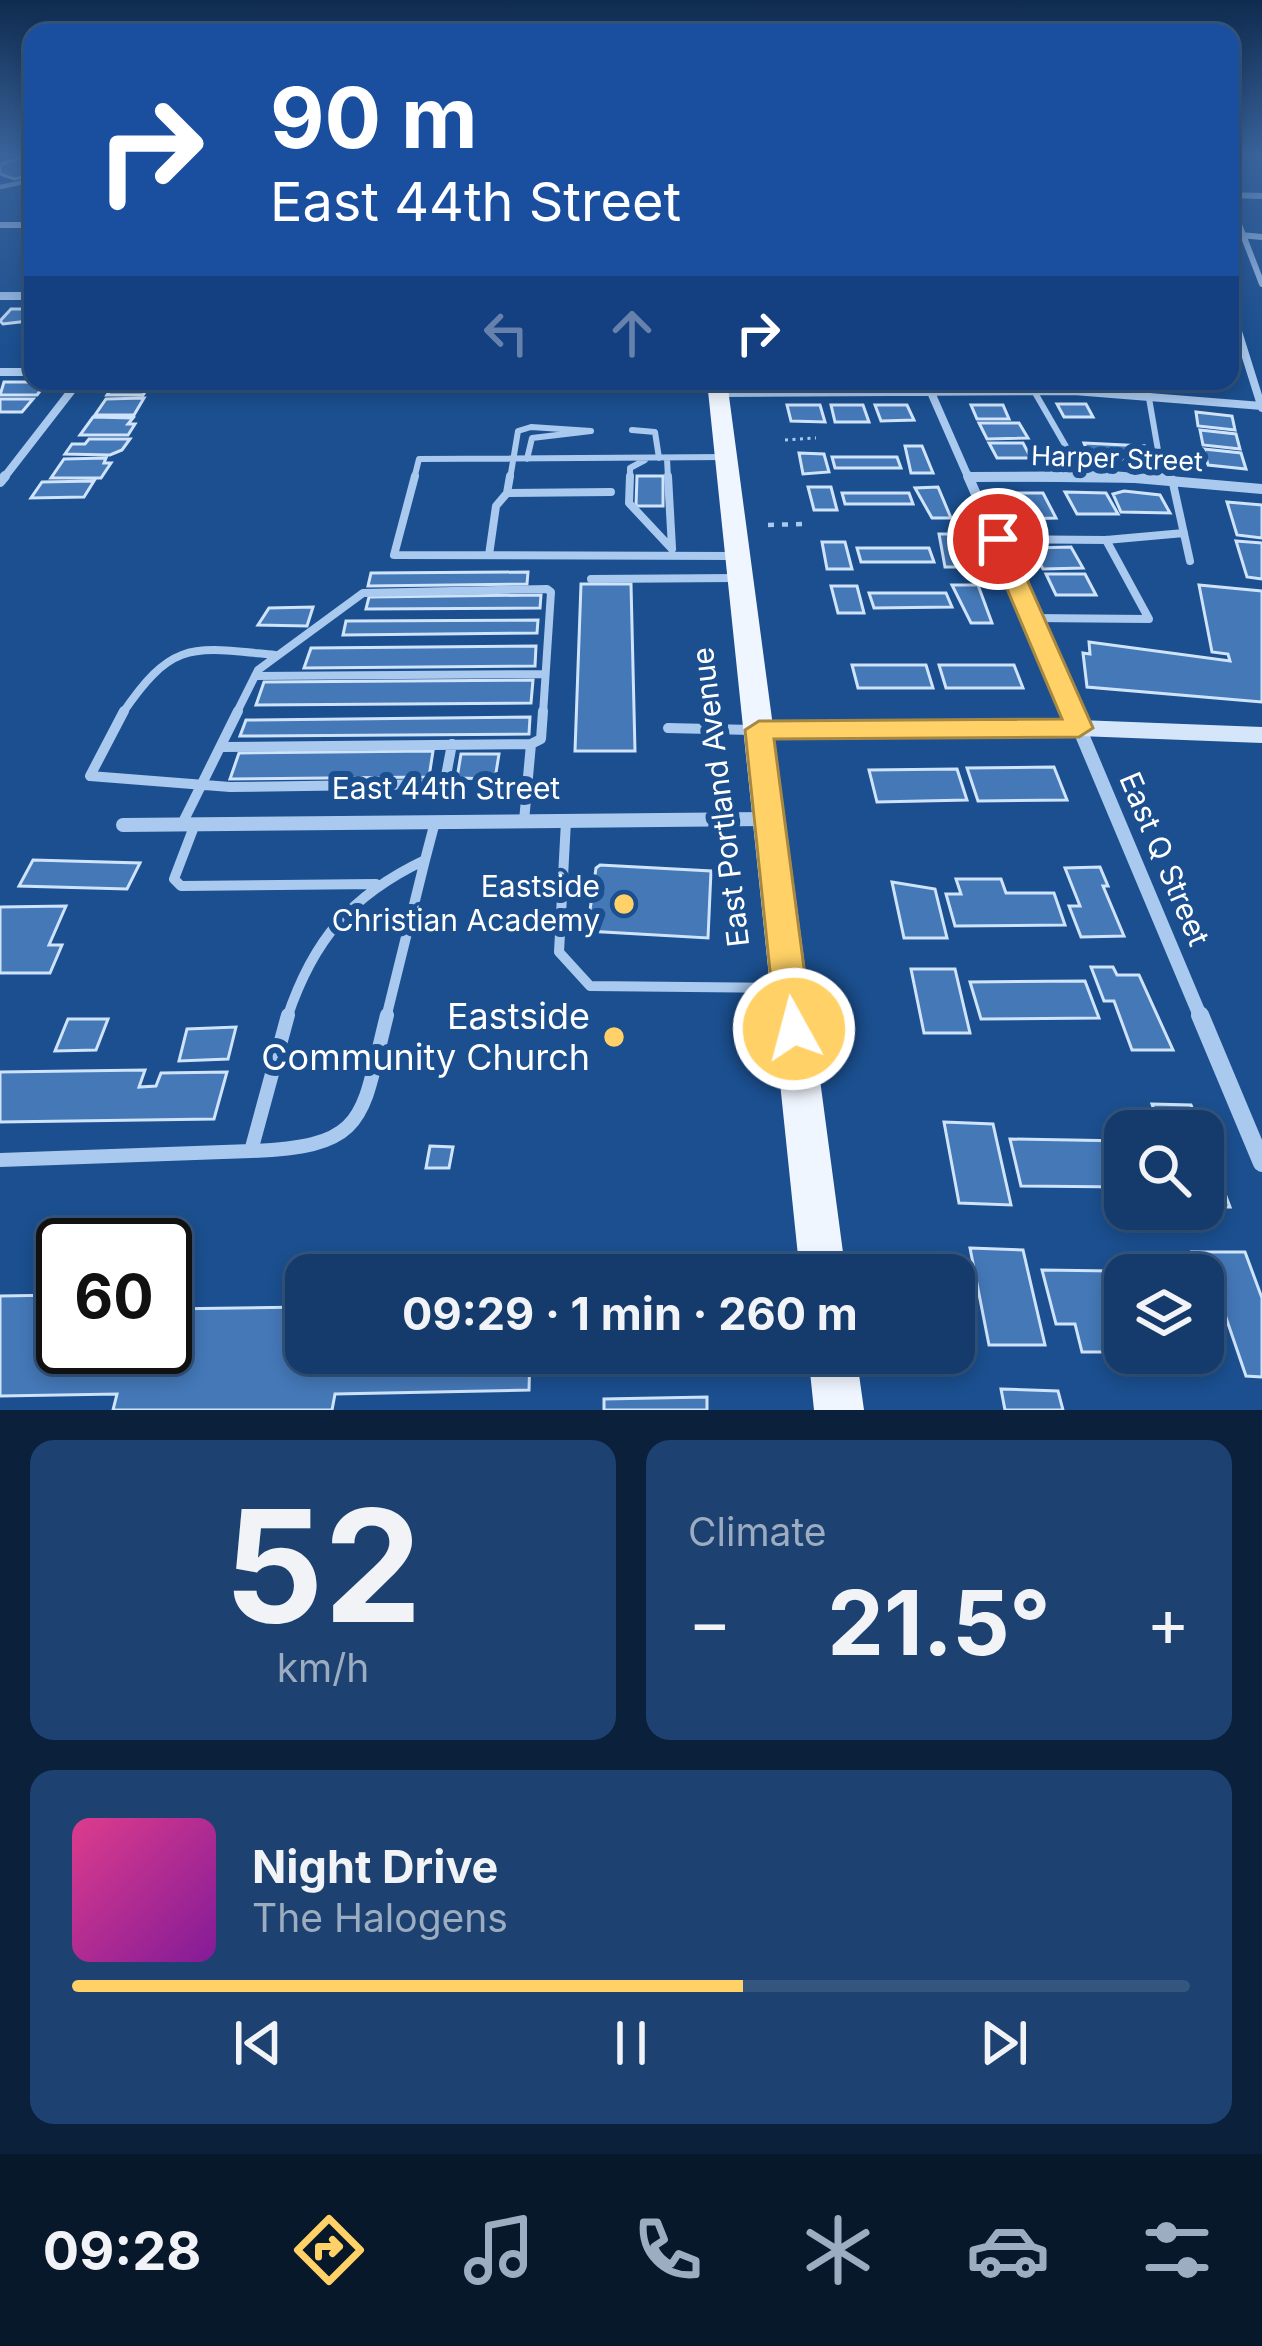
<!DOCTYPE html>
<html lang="en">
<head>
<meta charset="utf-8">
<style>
  :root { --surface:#143b6b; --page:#1d4271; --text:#f1f3f6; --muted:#9dadc1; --line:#33557e; --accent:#ffd166 }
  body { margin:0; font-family:Inter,sans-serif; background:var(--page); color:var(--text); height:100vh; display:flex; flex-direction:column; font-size:45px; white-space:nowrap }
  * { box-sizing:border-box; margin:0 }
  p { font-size:39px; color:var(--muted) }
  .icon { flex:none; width:66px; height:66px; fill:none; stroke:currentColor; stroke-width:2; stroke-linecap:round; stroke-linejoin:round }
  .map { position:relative; height:1410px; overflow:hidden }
  .panel { display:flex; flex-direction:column; gap:30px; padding:30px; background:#0b203b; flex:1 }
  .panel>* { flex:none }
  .top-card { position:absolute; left:24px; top:24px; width:1215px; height:366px; border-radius:24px; box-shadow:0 6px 18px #0003,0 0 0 3px var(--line); background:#1a4fa0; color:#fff; overflow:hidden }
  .tools { position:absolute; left:1104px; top:1110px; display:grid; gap:24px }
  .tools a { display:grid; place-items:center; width:120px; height:120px; border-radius:24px; background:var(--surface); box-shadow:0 6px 18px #0003,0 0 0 3px var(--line); font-size:60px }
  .speed { position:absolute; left:36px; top:1218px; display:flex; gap:24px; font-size:60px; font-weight:700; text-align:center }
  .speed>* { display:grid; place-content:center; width:156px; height:156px; border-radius:50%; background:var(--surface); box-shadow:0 6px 18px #0003,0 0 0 3px var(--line); line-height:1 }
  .speed .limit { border:6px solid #111; border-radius:18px; background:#fff; color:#111 }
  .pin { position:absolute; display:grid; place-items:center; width:102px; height:102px; color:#fff; margin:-51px; border:6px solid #fff; border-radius:50%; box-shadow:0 3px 12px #0007 }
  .me { position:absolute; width:132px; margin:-66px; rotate:353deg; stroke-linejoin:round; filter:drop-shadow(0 0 9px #0008) }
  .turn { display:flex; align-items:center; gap:42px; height:252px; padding:0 48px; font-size:54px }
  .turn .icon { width:156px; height:156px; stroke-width:2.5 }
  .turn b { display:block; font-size:84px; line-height:102px }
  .lanes { display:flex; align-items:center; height:114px; padding:0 48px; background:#0003; justify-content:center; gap:60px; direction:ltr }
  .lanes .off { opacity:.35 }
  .big { font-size:90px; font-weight:700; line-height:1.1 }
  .panel .card { flex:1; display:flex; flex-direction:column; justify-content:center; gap:18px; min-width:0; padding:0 42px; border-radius:24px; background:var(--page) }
  .panel .dial { align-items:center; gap:0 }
  .dial b { font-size:156px; line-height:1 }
  .song { display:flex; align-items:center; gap:36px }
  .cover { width:144px; height:144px; border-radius:18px; background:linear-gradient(135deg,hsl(330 70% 55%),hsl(290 70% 35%)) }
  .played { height:12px; border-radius:6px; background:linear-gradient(90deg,var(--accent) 60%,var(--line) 60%) }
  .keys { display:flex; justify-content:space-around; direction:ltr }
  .heat { display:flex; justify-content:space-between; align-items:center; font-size:66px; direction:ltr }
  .panel .tiles { flex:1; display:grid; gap:30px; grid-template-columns:1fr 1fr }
  .card:last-child { grid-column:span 2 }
  .trip { position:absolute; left:285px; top:1254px; width:690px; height:120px; border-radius:24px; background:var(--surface); box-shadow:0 6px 18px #0003,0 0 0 3px var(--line); font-weight:700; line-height:120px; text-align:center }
  .tabs { display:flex; height:192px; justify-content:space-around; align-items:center; background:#08182b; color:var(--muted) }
  .tabs .icon { width:84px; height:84px }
  .tabs .current { color:var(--accent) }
  .tabs b { font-size:54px; color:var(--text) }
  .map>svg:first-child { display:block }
  .building { fill:#4478b7; stroke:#cfe3fa; stroke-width:3 }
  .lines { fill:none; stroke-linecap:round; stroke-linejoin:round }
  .path-far1 { stroke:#a9c9ee; stroke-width:3; stroke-dasharray:3 4.5; stroke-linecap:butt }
  .path { stroke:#a9c9ee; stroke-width:4.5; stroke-dasharray:6 8; stroke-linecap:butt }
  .lane-far4 { stroke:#a9c9ee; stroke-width:4.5 }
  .lane-far3 { stroke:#a9c9ee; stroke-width:6 }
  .lane-far2 { stroke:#a9c9ee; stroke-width:8 }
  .lane-far1 { stroke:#a9c9ee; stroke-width:10 }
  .lane { stroke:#a9c9ee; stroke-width:14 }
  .street-far4 { stroke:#a9c9ee; stroke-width:6 }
  .street-far3 { stroke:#a9c9ee; stroke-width:8 }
  .street-far2 { stroke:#a9c9ee; stroke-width:10 }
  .street-far1 { stroke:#a9c9ee; stroke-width:14 }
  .street { stroke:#a9c9ee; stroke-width:18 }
  .secondary { fill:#d6e6fa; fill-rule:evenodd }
  .primary { fill:#f0f6ff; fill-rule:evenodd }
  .route { fill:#ffd166; stroke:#a68842; stroke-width:3 }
  .poi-dot { fill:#ffd166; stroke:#1b4f8f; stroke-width:4.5 }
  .labels { text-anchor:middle; stroke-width:12; stroke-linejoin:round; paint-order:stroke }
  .far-street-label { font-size:27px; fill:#fff; stroke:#1b4f8f }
  .street-label { font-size:30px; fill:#fff; stroke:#1b4f8f }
  .poi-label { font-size:30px; fill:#fff; stroke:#1b4f8f; text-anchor:end }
  .near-poi-label { font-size:36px; fill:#fff; stroke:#1b4f8f; text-anchor:end }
</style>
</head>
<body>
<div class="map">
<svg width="1262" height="1410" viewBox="0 0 1262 1410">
  <rect width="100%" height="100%" fill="#1b4f8f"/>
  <path class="building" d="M 33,155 L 33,175 L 14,179 L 0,174 L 0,164 Z
    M 11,309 L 33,309 L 33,315 L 28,321 L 3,324 L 0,321 Z
    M 4,382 L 39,382 L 36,386 L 44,386 L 37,395 L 0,395 Z
    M 116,382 L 152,382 L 143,395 L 107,395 Z
    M 144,398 L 134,415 L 95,415 L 106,399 Z
    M 0,399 L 33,399 L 22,412 L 0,412 Z
    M 1057,404 L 1086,404 L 1093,417 L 1064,417 Z
    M 787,405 L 820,405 L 825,422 L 791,421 Z
    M 831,405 L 863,405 L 869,422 L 835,422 Z
    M 875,405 L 907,405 L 914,420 L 881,421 Z
    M 971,405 L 1003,405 L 1009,419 L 977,419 Z
    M 1196,412 L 1232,416 L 1235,430 L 1198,426 Z
    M 93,417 L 133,418 L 128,424 L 135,424 L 128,435 L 80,435 Z
    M 979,423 L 1019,423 L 1028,438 L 987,439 Z
    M 1200,430 L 1236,434 L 1240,449 L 1203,445 Z
    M 89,439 L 130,439 L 122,450 L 110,455 L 65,454 L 72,444 L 85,444 Z
    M 989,443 L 1023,443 L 1031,458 L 997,458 Z
    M 1084,443 L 1145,446 L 1152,460 L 1090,458 Z
    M 905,446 L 922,446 L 933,473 L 911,473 Z
    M 1204,449 L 1241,453 L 1246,469 L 1208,465 Z
    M 799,453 L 824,454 L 829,472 L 803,474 Z
    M 832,457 L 897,457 L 901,468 L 835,468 Z
    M 106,458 L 104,463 L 111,463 L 101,478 L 51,478 L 64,459 Z
    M 637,476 L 663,476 L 663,506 L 636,506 Z
    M 94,481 L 84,497 L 31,498 L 42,482 Z
    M 808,487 L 831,487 L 837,510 L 814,510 Z
    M 938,487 L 951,518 L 932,518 L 915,488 Z
    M 1124,491 L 1160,495 L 1170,513 L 1121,512 L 1113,494 Z
    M 1065,492 L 1106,493 L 1118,514 L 1077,514 Z
    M 842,493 L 909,493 L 913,504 L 845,504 Z
    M 1008,493 L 1043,493 L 1056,518 L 1020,519 Z
    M 1227,502 L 1262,505 L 1262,538 L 1237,535 Z
    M 939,534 L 957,534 L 970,567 L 945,567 Z
    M 1236,541 L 1262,543 L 1262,579 L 1247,577 Z
    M 822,542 L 845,542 L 852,569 L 827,569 Z
    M 1071,547 L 1083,568 L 1043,569 L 1032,548 Z
    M 857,548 L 929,548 L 934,562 L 861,562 Z
    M 528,572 L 527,584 L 368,586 L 371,573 Z
    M 1046,574 L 1085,574 L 1096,595 L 1056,595 Z
    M 581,584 L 631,584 L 635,751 L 575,751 Z
    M 952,585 L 978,585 L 992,623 L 971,623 Z
    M 1199,585 L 1262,591 L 1262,702 L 1087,687 L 1083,653 L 1090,654 L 1089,642 L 1230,661 L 1228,654 L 1212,652 Z
    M 831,586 L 857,586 L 864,613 L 838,613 Z
    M 869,593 L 946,593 L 952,607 L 874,608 Z
    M 541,595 L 540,608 L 366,609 L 369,597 Z
    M 313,607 L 307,626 L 258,625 L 269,608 Z
    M 538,620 L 537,633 L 343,635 L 346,621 Z
    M 536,646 L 535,666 L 304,668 L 311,648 Z
    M 852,665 L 926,665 L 933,688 L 858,688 Z
    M 939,665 L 1014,665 L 1023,688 L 946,688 Z
    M 533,680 L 531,703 L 256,705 L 264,682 Z
    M 530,717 L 529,734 L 240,736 L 246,720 Z
    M 433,751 L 429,777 L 230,779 L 239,753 Z
    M 461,754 L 499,754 L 495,779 L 457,778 Z
    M 1054,767 L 1067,800 L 978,801 L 967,768 Z
    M 957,769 L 967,800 L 877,802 L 869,770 Z
    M 33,860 L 140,863 L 127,889 L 19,886 Z
    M 600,865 L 711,871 L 708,938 L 587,931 L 596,868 Z
    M 1100,867 L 1108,886 L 1103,886 L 1124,936 L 1081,937 L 1069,906 L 1080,906 L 1065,868 Z
    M 956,879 L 1001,879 L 1006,893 L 1054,893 L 1065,925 L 955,926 L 946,894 L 961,894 Z
    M 892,882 L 935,889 L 947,938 L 904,938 Z
    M 66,906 L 49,945 L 62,945 L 50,973 L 0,973 L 0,907 Z
    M 1091,967 L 1113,967 L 1117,975 L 1139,975 L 1173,1050 L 1132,1050 L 1114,1001 L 1104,1001 Z
    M 911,969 L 955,969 L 970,1033 L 924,1033 Z
    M 1085,981 L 1099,1018 L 981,1019 L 970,982 Z
    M 68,1019 L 108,1019 L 96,1050 L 55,1051 Z
    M 236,1027 L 228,1059 L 179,1061 L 187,1029 Z
    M 145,1070 L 139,1087 L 156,1086 L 161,1073 L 227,1072 L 214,1119 L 0,1122 L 0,1072 Z
    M 1152,1104 L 1191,1105 L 1201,1131 L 1161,1131 Z
    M 944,1122 L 993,1124 L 1011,1205 L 959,1203 Z
    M 1203,1135 L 1230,1207 L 1203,1207 Z
    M 1010,1139 L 1125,1141 L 1125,1187 L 1021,1186 Z
    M 430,1146 L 453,1147 L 449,1168 L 426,1168 Z
    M 970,1248 L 1023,1250 L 1045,1345 L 989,1345 Z
    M 1192,1252 L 1245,1252 L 1262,1298 L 1262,1377 L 1246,1376 L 1221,1303 L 1209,1303 Z
    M 1042,1270 L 1183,1272 L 1184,1275 L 1125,1275 L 1125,1352 L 1082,1352 L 1075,1324 L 1056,1324 Z
    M 63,1295 L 63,1347 L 165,1347 L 165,1309 L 306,1307 L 306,1353 L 530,1353 L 529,1390 L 335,1394 L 332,1410 L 113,1410 L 117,1394 L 0,1396 L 0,1296 Z
    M 1001,1389 L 1058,1391 L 1063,1410 L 1005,1410 Z
    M 707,1397 L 707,1410 L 604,1410 L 604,1399 Z"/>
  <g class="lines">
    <path class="path-far1" d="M 1230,159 L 1256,155
      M 785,440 L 816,438"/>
    <path class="path" d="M 768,525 L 805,524"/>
    <path class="lane-far4" d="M 0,187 L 33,180"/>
    <path class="lane-far3" d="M 1146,381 L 1163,479
      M 1034,391 L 1083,476
      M 632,430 L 655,432 L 659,458
      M 667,458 L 668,479
      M 527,459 L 532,438 L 591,431
      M 414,479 L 419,459 L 726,457
      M 510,479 L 518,431 L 531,427 L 591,431
      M 630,479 L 630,468 L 645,460"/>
    <path class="lane-far2" d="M 415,476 L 394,555 L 733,556
      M 510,476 L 507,493 L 611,492
      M 630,476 L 629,503 L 672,549
      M 668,476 L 672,548
      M 1172,479 L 1190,561
      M 998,539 L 1106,540 L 1184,533
      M 489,555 L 496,506 L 507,493
      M 591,579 L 735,578
      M 1032,618 L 1149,619 L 1106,540
      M 255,676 L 545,674
      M 122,714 C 173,639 192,647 275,655
      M 236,714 L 258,670 L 363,593 L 547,589 L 551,592 L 543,714"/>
    <path class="lane-far1" d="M 124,711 L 90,776 L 230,787 L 440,784 L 445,781 L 452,744
      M 668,728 L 752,730
      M 223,747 L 531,744
      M 524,821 L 531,744 L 541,739 L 543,711
      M 566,821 L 559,952 L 590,986 L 779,988
      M 182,824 L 238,711
      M 195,824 L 174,879 L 181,886 L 376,884
      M 287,1018 C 313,940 351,895 425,860 L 435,822
      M 386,1018 L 425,860"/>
    <path class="lane" d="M 251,1151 C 369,1147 361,1118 387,1015
      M 0,1160 L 251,1151 L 288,1015"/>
    <path class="street-far4" d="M 1230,195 L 1262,196
      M 1230,201 L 1262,284
      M 0,225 L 33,225
      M 1230,234 L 1262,237
      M 0,296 L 33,296"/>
    <path class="street-far3" d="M 0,296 L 33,296
      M 1230,306 L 1262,408
      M 0,372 L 33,372
      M 926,381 L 969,479
      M 718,393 L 1074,391 L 1262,406
      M 970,477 L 1144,479
      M 3,479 L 79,381"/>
    <path class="street-far2" d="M 968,476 L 1073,714
      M 970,477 L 1112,476 L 1262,489
      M 0,482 L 5,476"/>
    <path class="street-far1" d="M 1072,711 L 1201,1018
      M 123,825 L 768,819"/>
    <path class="street" d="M 1200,1015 L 1262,1163"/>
    <path class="secondary" d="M 1079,720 L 1262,727 L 1262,743 L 1079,736 L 759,738 L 747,730 L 759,722 Z"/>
    <path class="primary" d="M 707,381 L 727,381 L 846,1275 L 800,1275 Z
      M 808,1353 L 856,1353 L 864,1410 L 814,1410 Z"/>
  </g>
  <linearGradient id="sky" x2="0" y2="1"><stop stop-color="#0f2b4f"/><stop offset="0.44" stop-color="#39639b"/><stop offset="1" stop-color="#39639b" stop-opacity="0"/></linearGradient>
  <rect width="1262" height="353" fill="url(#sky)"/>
  <path class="route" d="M 998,533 L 1009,539 L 1093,728 L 1079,737 L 774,739 L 812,1029 L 807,1039 L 794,1044 L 781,1039 L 776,1029 L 745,730 L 759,721 L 1062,719 L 986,539 Z"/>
  <g class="poi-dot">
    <circle cx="624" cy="904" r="12"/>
    <circle cx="614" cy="1037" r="12"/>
  </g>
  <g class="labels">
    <g class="far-street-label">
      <text transform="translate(1117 459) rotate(2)" y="9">Harper Street</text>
    </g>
    <g class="street-label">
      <text x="446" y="799">East 44th Street</text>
      <text transform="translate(721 797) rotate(-97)" y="10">East Portland Avenue</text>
      <text transform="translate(1164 859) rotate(67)" y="10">East Q Street</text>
    </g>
    <g class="poi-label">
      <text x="600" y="897">Eastside<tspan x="600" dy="34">Christian Academy</tspan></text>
    </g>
    <g class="near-poi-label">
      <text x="590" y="1029">Eastside<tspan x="590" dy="41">Community Church</tspan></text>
    </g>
  </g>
</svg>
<div class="tools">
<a><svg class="icon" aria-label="search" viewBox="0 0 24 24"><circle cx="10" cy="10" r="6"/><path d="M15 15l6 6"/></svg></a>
<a><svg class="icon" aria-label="layers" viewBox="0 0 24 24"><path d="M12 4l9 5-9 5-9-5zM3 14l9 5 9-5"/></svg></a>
</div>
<div class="speed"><div class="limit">60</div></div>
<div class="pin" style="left:998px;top:539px;background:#d93025"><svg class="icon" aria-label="arrive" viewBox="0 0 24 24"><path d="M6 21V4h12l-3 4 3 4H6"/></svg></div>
<svg class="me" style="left:794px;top:1029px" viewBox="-20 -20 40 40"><circle r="17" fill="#ffd166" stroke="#fff" stroke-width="3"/><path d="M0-11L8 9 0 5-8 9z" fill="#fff"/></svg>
<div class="trip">09:29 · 1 min · 260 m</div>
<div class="top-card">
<div class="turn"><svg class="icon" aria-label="right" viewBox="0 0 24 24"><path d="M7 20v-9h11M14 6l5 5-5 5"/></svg><div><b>90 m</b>East 44th Street</div></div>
<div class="lanes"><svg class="icon off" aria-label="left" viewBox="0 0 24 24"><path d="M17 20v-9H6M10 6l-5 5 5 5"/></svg><svg class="icon off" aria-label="ahead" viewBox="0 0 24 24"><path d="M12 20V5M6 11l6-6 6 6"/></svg><svg class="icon" aria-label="right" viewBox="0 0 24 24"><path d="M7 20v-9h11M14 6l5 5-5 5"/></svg></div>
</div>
</div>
<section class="panel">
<div class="tiles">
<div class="card dial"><b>52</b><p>km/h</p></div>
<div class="card"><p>Climate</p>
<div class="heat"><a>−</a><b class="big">21.5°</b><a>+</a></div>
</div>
<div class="card">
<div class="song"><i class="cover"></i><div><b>Night Drive</b><p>The Halogens</p></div></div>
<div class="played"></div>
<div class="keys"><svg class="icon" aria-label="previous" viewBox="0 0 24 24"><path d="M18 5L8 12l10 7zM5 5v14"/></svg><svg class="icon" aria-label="pause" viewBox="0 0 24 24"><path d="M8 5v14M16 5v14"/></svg><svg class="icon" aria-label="next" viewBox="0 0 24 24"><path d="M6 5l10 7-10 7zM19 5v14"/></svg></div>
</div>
</div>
</section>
<nav class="tabs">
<b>09:28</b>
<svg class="icon current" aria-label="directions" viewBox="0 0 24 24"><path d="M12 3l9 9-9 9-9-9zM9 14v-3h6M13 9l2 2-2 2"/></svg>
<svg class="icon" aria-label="music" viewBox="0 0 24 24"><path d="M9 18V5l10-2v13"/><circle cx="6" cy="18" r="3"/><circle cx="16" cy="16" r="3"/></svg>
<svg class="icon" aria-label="phone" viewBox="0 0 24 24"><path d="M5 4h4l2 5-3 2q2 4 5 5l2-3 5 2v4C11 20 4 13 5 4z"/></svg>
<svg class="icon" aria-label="climate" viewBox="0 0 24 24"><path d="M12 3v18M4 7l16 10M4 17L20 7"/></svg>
<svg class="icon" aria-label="car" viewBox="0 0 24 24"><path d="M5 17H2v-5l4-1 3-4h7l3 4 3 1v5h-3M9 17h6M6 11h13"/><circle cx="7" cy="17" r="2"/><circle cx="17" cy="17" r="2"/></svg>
<svg class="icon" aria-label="filters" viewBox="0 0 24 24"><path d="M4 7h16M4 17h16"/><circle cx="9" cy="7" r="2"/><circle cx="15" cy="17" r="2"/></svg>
</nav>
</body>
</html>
